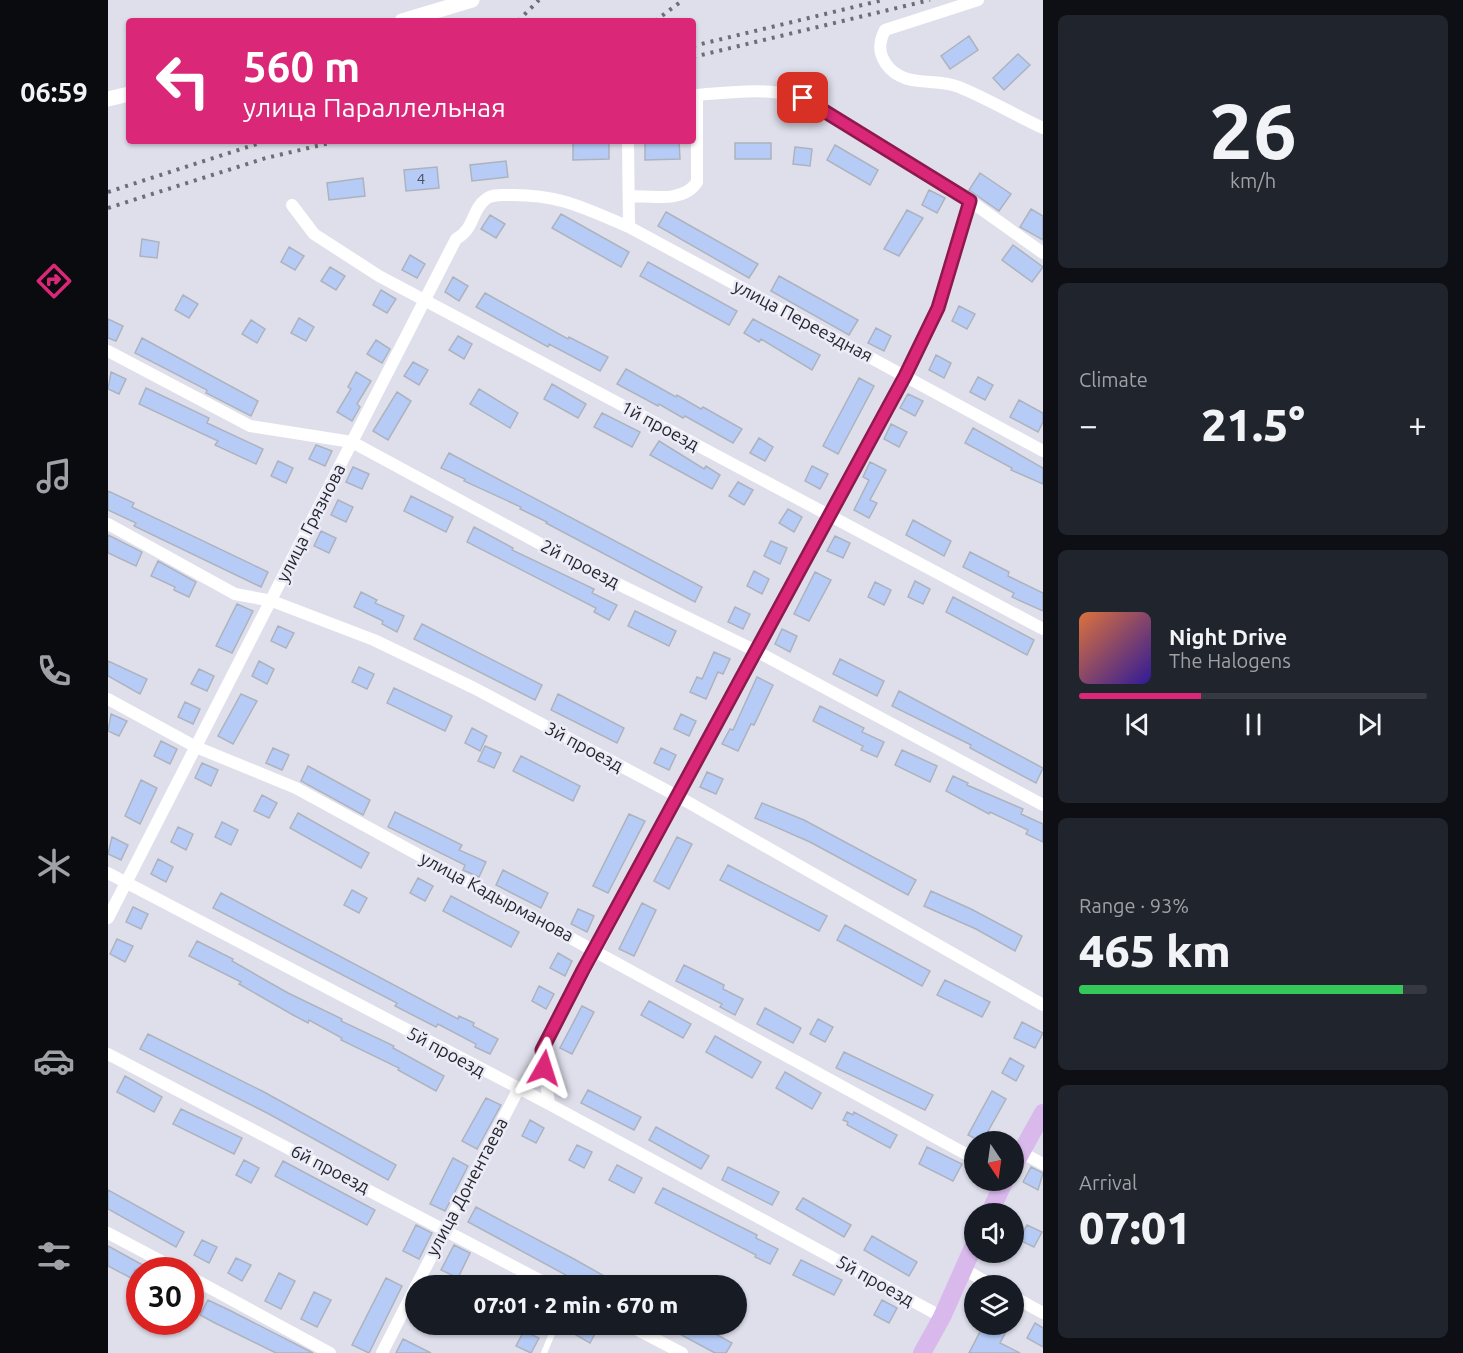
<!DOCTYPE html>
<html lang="en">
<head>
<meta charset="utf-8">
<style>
  :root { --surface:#171b24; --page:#20242c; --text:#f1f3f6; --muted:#9ea1a6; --line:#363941; --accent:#db2777 }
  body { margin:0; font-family:Ubuntu,sans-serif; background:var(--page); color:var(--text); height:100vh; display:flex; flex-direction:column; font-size:22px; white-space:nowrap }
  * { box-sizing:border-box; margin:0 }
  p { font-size:20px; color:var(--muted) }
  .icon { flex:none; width:33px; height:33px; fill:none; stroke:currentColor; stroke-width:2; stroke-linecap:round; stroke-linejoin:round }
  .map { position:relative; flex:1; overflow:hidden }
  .details { display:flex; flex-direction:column; gap:15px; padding:15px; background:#0d0f14; width:420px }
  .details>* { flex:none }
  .top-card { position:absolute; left:18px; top:18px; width:570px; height:126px; border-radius:6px; box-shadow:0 2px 4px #0004; background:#db2777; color:#fff; overflow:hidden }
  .needle { width:39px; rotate:167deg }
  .fabs { position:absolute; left:856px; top:1131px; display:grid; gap:12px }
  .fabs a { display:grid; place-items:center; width:60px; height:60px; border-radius:50%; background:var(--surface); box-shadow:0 2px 4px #0004; font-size:30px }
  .speed { position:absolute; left:18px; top:1257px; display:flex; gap:12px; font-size:30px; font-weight:700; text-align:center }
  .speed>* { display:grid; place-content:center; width:78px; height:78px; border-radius:50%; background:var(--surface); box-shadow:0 2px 4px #0004; line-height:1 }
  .speed .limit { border:9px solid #d22; background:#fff; color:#111 }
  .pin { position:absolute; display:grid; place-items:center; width:51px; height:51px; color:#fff; margin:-26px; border-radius:12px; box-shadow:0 3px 9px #0006 }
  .me { position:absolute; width:66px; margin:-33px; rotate:6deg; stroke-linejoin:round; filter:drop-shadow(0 0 4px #0008) }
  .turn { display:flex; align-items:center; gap:21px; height:126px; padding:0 18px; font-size:27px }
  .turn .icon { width:78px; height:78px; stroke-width:2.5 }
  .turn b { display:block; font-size:42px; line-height:51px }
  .big { font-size:45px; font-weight:800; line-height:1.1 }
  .details .tile { flex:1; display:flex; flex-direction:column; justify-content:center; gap:9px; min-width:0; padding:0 21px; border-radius:9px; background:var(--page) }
  .details .dial { align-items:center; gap:0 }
  .dial b { font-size:78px; line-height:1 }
  .song { display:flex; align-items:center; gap:18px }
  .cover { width:72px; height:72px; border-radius:9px; background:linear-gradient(135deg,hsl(20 70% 55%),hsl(250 70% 35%)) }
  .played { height:6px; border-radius:3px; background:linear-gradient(90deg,var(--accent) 35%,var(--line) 35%) }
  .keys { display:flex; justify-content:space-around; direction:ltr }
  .heat { display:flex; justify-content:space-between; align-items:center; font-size:33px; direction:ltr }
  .charge { height:9px; border-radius:4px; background:linear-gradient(90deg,#34c759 93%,var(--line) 0) }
  .trip { position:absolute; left:297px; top:1275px; width:342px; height:60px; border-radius:30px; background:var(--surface); box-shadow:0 2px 4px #0004; font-weight:800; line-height:60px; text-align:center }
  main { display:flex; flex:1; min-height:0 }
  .tabs { display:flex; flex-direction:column; width:108px; justify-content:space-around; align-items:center; background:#090b0e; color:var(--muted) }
  .tabs .icon { width:42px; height:42px }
  .tabs .on { color:var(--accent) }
  .tabs b { font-size:27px; color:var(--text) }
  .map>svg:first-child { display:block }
  .building { fill:#b6ccf7; stroke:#adb3be; stroke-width:1.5 }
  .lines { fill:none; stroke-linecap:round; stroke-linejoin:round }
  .service { stroke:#fff; stroke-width:6 }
  .minor { stroke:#fff; stroke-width:12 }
  .tertiary { stroke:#fff; stroke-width:15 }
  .primary { stroke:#d9b8ec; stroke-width:18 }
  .rail { stroke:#6d6d75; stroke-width:4; stroke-dasharray:3 6; stroke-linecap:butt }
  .route-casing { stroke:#8e194d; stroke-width:15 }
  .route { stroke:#db2777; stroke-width:10 }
  .labels { text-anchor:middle; stroke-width:5; stroke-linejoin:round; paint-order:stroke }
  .number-label { font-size:15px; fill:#4a505e }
  .street-label { font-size:18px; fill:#26262b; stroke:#ececf9 }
</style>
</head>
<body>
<main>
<nav class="tabs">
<b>06:59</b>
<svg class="icon on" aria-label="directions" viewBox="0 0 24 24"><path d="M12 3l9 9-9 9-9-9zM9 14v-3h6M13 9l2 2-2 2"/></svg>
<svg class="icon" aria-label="music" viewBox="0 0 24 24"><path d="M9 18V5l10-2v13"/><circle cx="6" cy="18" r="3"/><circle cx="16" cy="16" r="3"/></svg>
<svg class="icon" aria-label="phone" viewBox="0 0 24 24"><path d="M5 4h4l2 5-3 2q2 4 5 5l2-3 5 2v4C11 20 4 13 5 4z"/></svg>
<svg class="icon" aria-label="climate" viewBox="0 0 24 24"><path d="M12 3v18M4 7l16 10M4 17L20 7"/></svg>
<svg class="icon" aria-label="car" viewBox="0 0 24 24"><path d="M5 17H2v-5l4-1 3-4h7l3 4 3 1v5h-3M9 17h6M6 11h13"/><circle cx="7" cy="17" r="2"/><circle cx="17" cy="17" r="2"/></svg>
<svg class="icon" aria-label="filters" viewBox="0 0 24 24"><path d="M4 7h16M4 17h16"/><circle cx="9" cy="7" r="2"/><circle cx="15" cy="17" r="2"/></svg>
</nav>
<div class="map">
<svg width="935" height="1353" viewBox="0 0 935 1353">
  <rect width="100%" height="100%" fill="#dfdfec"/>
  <path class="building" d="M 861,36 L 870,50 L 842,69 L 833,56 Z
    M 910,54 L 922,65 L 896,90 L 885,78 Z
    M 501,141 L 501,159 L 465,160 L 465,142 Z
    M 571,141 L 572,159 L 537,160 L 537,142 Z
    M 627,143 L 663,143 L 663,159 L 627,159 Z
    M 727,145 L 770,170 L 762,185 L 719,160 Z
    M 687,147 L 704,149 L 702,166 L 685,164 Z
    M 398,161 L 400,177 L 364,181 L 362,165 Z
    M 329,167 L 331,188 L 298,191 L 296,170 Z
    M 872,173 L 903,194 L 891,211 L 861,190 Z
    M 255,178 L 257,196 L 221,200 L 219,183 Z
    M 821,190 L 837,198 L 829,213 L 814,205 Z
    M 923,209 L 935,216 L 935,240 L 912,227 Z
    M 799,210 L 815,218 L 791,256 L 776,249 Z
    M 558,212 L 650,264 L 641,278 L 550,226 Z
    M 453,214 L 521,252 L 513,267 L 444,228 Z
    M 382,215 L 397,224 L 388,238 L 373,229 Z
    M 34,239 L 51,242 L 49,258 L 32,256 Z
    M 905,245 L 935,267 L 924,282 L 894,260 Z
    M 181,247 L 196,256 L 187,270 L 173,262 Z
    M 302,255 L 317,264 L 309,278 L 294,270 Z
    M 540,262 L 629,311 L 621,325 L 532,276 Z
    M 222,267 L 237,276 L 228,290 L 213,281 Z
    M 671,276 L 750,320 L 741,335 L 663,291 Z
    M 345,277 L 360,286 L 351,301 L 337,292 Z
    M 273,290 L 288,299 L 279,313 L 265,305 Z
    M 377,293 L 460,339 L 461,337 L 500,357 L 492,371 L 441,344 L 440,347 L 368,307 Z
    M 75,295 L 90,304 L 81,318 L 67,310 Z
    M 851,306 L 867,314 L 859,329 L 844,321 Z
    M 191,318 L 206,327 L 198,341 L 183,333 Z
    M 0,319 L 15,326 L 8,341 L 0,338 Z
    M 645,319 L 712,355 L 704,370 L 653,339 L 651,342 L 636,333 Z
    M 143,320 L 157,329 L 149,343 L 134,334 Z
    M 768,328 L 783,336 L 776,351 L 760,343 Z
    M 350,336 L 364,344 L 356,359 L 341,350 Z
    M 34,338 L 150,401 L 143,416 L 98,393 L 99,390 L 27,353 Z
    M 268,340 L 282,349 L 274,363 L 259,354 Z
    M 828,355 L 843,363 L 836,378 L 821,370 Z
    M 305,362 L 320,370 L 311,385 L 296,376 Z
    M 518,369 L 568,397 L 569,395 L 593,409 L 595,407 L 634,429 L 625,443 L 577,416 L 575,418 L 551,404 L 550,406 L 509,384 Z
    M 3,372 L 18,379 L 11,394 L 0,389 Z
    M 248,372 L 263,381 L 249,404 L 252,407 L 244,421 L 229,412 L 243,389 L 240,387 Z
    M 870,377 L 885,385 L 877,400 L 862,392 Z
    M 751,378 L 766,386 L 730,454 L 715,446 Z
    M 444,384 L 478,404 L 470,418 L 436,399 Z
    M 38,388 L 101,418 L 99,423 L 155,449 L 148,464 L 107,445 L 110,441 L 31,404 Z
    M 371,389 L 410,413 L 402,428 L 362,404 Z
    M 289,392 L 303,401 L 280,440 L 265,431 Z
    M 800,394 L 815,401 L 807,416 L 792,408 Z
    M 911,400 L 935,413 L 935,422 L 930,432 L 902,417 Z
    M 494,413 L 532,432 L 524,447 L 486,427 Z
    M 783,424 L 799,432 L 791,447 L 776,439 Z
    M 865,428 L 935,468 L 935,484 L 903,470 L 904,468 L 857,443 Z
    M 651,438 L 665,447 L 657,461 L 642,453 Z
    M 551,441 L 596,469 L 598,466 L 612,475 L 604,489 L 542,455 Z
    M 208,445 L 224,451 L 217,466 L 201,459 Z
    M 341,453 L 594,587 L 587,602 L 438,523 L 439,522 L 412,509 L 413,507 L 356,481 L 357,479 L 333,468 Z
    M 170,461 L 185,468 L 178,483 L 163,476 Z
    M 762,462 L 778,470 L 762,500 L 769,503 L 761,518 L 746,510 L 761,480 L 755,477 Z
    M 704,466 L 720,474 L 712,489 L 697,481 Z
    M 245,467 L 261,474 L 254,489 L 238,482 Z
    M 630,482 L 645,490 L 636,505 L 621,496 Z
    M 0,491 L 26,503 L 24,507 L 160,572 L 153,587 L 26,526 L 28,523 L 0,510 Z
    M 303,496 L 345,517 L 338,532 L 296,511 Z
    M 230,500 L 245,507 L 238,522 L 223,515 Z
    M 680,509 L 694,517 L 686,532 L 671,523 Z
    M 805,520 L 843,541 L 836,556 L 798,535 Z
    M 366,527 L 405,548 L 404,550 L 486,589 L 484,593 L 509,605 L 501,620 L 486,612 L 488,608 L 359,542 Z
    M 213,531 L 228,538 L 221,553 L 206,546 Z
    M 0,535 L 34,552 L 28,566 L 0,553 Z
    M 727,536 L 742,543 L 735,558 L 719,551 Z
    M 663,541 L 679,548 L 672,564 L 656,556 Z
    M 862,552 L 901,572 L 900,576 L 935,593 L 935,611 L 904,597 L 906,593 L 855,567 Z
    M 50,561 L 88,582 L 81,597 L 66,590 L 67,587 L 43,576 Z
    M 646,571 L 661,579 L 654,594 L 639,586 Z
    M 707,572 L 723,580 L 701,621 L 686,614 Z
    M 807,581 L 822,589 L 815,604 L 800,597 Z
    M 767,582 L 783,590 L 776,605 L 760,597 Z
    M 253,592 L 269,600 L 267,603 L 296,616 L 289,632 L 274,624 L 275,621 L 246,607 Z
    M 845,597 L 926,640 L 919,655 L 838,612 Z
    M 129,604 L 145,611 L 124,653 L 108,646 Z
    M 627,607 L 642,614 L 635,629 L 620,622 Z
    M 527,611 L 568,631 L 561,646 L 520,626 Z
    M 314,624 L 434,685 L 427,700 L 306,639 Z
    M 170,626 L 186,633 L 178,648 L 163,641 Z
    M 674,629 L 689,636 L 682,652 L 667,644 Z
    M 606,652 L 622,659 L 615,674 L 610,672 L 598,699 L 582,692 L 589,677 L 594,679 Z
    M 732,659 L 776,681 L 769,696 L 725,674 Z
    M 0,661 L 39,679 L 32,694 L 0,676 Z
    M 151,661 L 166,669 L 159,684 L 144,676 Z
    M 251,667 L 266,674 L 259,689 L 244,682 Z
    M 91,669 L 106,676 L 99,691 L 83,684 Z
    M 649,677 L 665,685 L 646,725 L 643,724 L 630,751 L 614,744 L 622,729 L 625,730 Z
    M 286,688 L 344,716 L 337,731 L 279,703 Z
    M 791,691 L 935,768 L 928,783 L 862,748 L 863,745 L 784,706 Z
    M 133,694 L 149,701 L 125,744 L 110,736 Z
    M 450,694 L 516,728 L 509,743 L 443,710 Z
    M 77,702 L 92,709 L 85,724 L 70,717 Z
    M 712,706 L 756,728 L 754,732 L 776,742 L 769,757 L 753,750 L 755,746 L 705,721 Z
    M 3,714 L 19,721 L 11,736 L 0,731 Z
    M 573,714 L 588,721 L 581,736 L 566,729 Z
    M 364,728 L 379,736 L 372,751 L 357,743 Z
    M 53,741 L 69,749 L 62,764 L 46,756 Z
    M 377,746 L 393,753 L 386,768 L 370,761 Z
    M 165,748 L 181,755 L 174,770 L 158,763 Z
    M 553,748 L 568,755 L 561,770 L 546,763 Z
    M 794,750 L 829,766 L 822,782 L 787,765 Z
    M 413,756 L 472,786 L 465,801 L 405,771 Z
    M 94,763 L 110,770 L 103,786 L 87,778 Z
    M 200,766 L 262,800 L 255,815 L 193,781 Z
    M 599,772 L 615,779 L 608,794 L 592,787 Z
    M 845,776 L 860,783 L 859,785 L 915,809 L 913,814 L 935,824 L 935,842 L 918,834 L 920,830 L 882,812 L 881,814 L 838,791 Z
    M 33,780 L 49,788 L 32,824 L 17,816 Z
    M 154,795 L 169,803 L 161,818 L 146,811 Z
    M 654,803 L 696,820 L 808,880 L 800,895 L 702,842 L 647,818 Z
    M 287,812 L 354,845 L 351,850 L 378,862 L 371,877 L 355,870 L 357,865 L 280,827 Z
    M 190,813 L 261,853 L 253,868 L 182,828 Z
    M 521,814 L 537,821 L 500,893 L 485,886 Z
    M 114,822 L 130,830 L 123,845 L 107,837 Z
    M 70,827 L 85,834 L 78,850 L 63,842 Z
    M 4,837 L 20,845 L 13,860 L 0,854 Z
    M 569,837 L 584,844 L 561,889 L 546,881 Z
    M 50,859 L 65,867 L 58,882 L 43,874 Z
    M 620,865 L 719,916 L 711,931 L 612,880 Z
    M 395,870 L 440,893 L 433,908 L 388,885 Z
    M 310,878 L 325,886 L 317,901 L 302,893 Z
    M 244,890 L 259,898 L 251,913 L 236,905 Z
    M 823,891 L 863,909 L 914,936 L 907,951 L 868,929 L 816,906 Z
    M 113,893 L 350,1019 L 351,1016 L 366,1023 L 365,1026 L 390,1039 L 382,1054 L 367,1047 L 368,1044 L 330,1024 L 328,1027 L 287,1006 L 289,1003 L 105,908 Z
    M 343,896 L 411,932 L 403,947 L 335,911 Z
    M 534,903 L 548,910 L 526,956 L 511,949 Z
    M 25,907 L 40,914 L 33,929 L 18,922 Z
    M 470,909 L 486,916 L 479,932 L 463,924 Z
    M 737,925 L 822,971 L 814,986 L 729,940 Z
    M 9,939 L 25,946 L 17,962 L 2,954 Z
    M 89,941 L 125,959 L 124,961 L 180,993 L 234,1019 L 233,1021 L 286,1046 L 285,1048 L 336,1076 L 328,1091 L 290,1070 L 291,1068 L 233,1040 L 234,1038 L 201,1020 L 200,1023 L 185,1015 L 131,984 L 133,982 L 81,956 Z
    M 450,953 L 464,961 L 457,976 L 442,968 Z
    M 576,965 L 616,985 L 615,989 L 635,999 L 627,1015 L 612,1007 L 614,1004 L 568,981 Z
    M 837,980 L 882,1002 L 874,1017 L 829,995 Z
    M 431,986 L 446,994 L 438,1009 L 424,1001 Z
    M 541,1001 L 583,1024 L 575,1038 L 533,1015 Z
    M 474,1006 L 486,1012 L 464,1054 L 452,1048 Z
    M 657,1008 L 693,1028 L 685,1043 L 649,1024 Z
    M 710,1019 L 725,1027 L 717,1042 L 702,1034 Z
    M 914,1022 L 935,1033 L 927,1048 L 906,1038 Z
    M 40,1034 L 156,1092 L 288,1165 L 280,1180 L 161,1114 L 32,1049 Z
    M 607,1036 L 653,1062 L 644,1078 L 598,1052 Z
    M 736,1052 L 825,1095 L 817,1110 L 728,1068 Z
    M 902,1058 L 916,1066 L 908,1081 L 894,1073 Z
    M 677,1072 L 713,1093 L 704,1109 L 668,1088 Z
    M 17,1076 L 54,1097 L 46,1112 L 9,1092 Z
    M 480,1090 L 533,1117 L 526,1130 L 473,1103 Z
    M 884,1091 L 898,1099 L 874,1142 L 860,1135 Z
    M 378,1098 L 393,1105 L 369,1149 L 354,1141 Z
    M 73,1109 L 134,1138 L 126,1154 L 65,1124 Z
    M 739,1112 L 745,1115 L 746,1112 L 789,1135 L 782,1148 L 739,1125 L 740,1122 L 735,1120 Z
    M 422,1120 L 436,1128 L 428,1143 L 414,1136 Z
    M 548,1127 L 601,1156 L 593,1169 L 541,1140 Z
    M 469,1145 L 484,1152 L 476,1168 L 461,1160 Z
    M 819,1147 L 854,1164 L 845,1181 L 811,1164 Z
    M 345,1158 L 360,1166 L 337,1211 L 322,1204 Z
    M 136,1160 L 151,1168 L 143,1183 L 128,1175 Z
    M 175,1161 L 267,1210 L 259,1225 L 167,1176 Z
    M 509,1165 L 534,1178 L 526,1193 L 501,1180 Z
    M 620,1167 L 671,1192 L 664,1205 L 614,1180 Z
    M 923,1167 L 935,1173 L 930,1190 L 915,1182 Z
    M 555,1188 L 649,1235 L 648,1238 L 670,1249 L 662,1264 L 647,1257 L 648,1255 L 547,1203 Z
    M 0,1190 L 76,1232 L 68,1247 L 0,1209 Z
    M 695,1198 L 743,1225 L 736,1237 L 688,1209 Z
    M 368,1207 L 466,1259 L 514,1286 L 478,1286 L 388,1237 L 360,1222 Z
    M 308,1225 L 324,1233 L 311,1259 L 295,1251 Z
    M 919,1225 L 934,1232 L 926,1247 L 911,1240 Z
    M 764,1236 L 809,1262 L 801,1276 L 756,1250 Z
    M 94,1240 L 109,1247 L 101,1263 L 86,1255 Z
    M 346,1245 L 362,1253 L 350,1278 L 333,1270 Z
    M 0,1246 L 31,1263 L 45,1270 L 27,1270 L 23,1278 L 0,1266 Z
    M 128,1258 L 143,1265 L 134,1281 L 120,1273 Z
    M 693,1260 L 734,1280 L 726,1295 L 685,1275 Z
    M 171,1273 L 187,1281 L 173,1309 L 157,1301 Z
    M 278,1278 L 294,1286 L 261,1353 L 244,1345 Z
    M 206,1292 L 223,1300 L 209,1327 L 193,1319 Z
    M 100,1300 L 123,1311 L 205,1353 L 168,1353 L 107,1323 L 92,1315 Z
    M 774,1300 L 789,1308 L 781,1323 L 766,1315 Z
    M 927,1323 L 935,1328 L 935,1347 L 919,1338 Z
    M 473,1324 L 490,1328 L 482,1343 L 468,1335 Z
    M 553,1324 L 590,1324 L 624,1343 L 618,1353 L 607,1353 Z
    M 876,1324 L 902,1324 L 892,1343 L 912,1353 L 861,1353 Z
    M 416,1331 L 431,1338 L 423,1353 L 408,1346 Z
    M 295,1339 L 323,1353 L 288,1353 Z"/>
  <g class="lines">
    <path class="service" d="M 436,1353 L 448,1324"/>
    <path class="minor" d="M 870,0 L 777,30 C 771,42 770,52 778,64 C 796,89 827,77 851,87 C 880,99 907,115 935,128
      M 589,95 C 626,92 660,87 695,98 L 862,201 L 935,253
      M 520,141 L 521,227
      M 521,196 C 543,196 576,203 589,182 L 589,95 L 585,95
      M 184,205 L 206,234 L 271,276 L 935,629
      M 0,351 L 142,426 L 244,442 L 475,567 L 648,651 L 935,805
      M 0,524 L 127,594 L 164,601 L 266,640 L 366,688 L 571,797 L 935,1005
      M 0,699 L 88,747 L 188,788 L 867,1159
      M 0,873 L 441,1104 L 834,1317
      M 0,918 L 348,239 C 367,229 363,210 378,199 C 384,194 393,195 400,195 C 451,194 476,208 521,227 L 935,451
      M 0,1054 L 443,1286
      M 441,1104 L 434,1050 L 797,376 L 830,308 L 862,201
      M 913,1152 L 935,1164
      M 0,1233 L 70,1270
      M 854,1268 L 885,1286
      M 82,1277 L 222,1353
      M 308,1286 L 410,1090
      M 906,1297 L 935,1313
      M 518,1324 L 574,1353
      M 274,1353 L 308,1286"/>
    <path class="tertiary" d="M 294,21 L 364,0
      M 0,99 L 21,94"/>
    <path class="primary" d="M 906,1165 L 935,1113
      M 881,1214 L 897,1180
      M 814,1353 L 834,1317 L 867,1243"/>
    <path class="rail" d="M 410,21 L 431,0
      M 547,21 L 575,0
      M 585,46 L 775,0
      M 585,57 L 822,0
      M 0,192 L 158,141
      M 0,208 L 158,158 L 230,141"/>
  </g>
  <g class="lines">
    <defs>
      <path id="route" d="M 436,1068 L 434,1050 L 475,970 L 797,376 L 830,308 L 862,201 L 695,98"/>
    </defs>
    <use href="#route" class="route-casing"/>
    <use href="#route" class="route"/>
  </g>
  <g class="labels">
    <g class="number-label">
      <text x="313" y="184">4</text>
    </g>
    <g class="street-label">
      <text transform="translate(695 321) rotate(28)" y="6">улица Переездная</text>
      <text transform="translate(552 426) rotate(28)" y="6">1й проезд</text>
      <text transform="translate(203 523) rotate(-63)" y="6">улица Грязнова</text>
      <text transform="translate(472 564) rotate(27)" y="6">2й проезд</text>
      <text transform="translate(476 747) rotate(28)" y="6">3й проезд</text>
      <text transform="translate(389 897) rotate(28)" y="6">улица Кадырманова</text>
      <text transform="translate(338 1052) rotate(28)" y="6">5й проезд</text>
      <text transform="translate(222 1169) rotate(27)" y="6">6й проезд</text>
      <text transform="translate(359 1187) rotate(-62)" y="6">улица Донентаева</text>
      <text transform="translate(767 1281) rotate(29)" y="6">5й проезд</text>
    </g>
  </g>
</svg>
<div class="fabs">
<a><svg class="needle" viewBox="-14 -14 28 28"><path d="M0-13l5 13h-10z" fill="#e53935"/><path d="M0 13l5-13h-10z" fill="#9ea1a6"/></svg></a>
<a><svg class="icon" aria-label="sound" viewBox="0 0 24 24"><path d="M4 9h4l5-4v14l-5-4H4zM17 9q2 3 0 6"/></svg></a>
<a><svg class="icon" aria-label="layers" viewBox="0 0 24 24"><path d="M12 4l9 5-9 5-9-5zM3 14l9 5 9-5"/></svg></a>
</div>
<div class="speed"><div class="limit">30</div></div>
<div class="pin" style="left:695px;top:98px;background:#d93025"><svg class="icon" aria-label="arrive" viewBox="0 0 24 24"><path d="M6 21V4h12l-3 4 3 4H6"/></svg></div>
<svg class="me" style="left:436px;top:1068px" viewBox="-20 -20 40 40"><path d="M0-17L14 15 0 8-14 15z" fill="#db2777" stroke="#fff" stroke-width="4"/></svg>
<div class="trip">07:01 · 2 min · 670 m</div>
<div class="top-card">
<div class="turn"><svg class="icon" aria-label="left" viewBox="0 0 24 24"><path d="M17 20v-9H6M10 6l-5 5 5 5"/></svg><div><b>560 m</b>улица Параллельная</div></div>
</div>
</div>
<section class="details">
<div class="tile dial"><b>26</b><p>km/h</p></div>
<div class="tile"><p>Climate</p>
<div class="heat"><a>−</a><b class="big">21.5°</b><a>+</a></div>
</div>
<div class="tile">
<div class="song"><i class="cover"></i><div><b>Night Drive</b><p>The Halogens</p></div></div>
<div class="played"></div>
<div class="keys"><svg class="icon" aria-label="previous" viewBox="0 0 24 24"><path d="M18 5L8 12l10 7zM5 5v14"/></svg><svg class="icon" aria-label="pause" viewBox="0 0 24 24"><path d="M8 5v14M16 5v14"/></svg><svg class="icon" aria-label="next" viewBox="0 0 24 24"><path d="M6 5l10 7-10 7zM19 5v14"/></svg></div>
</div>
<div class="tile"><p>Range · 93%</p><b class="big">465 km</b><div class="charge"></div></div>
<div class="tile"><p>Arrival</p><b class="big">07:01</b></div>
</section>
</main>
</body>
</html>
